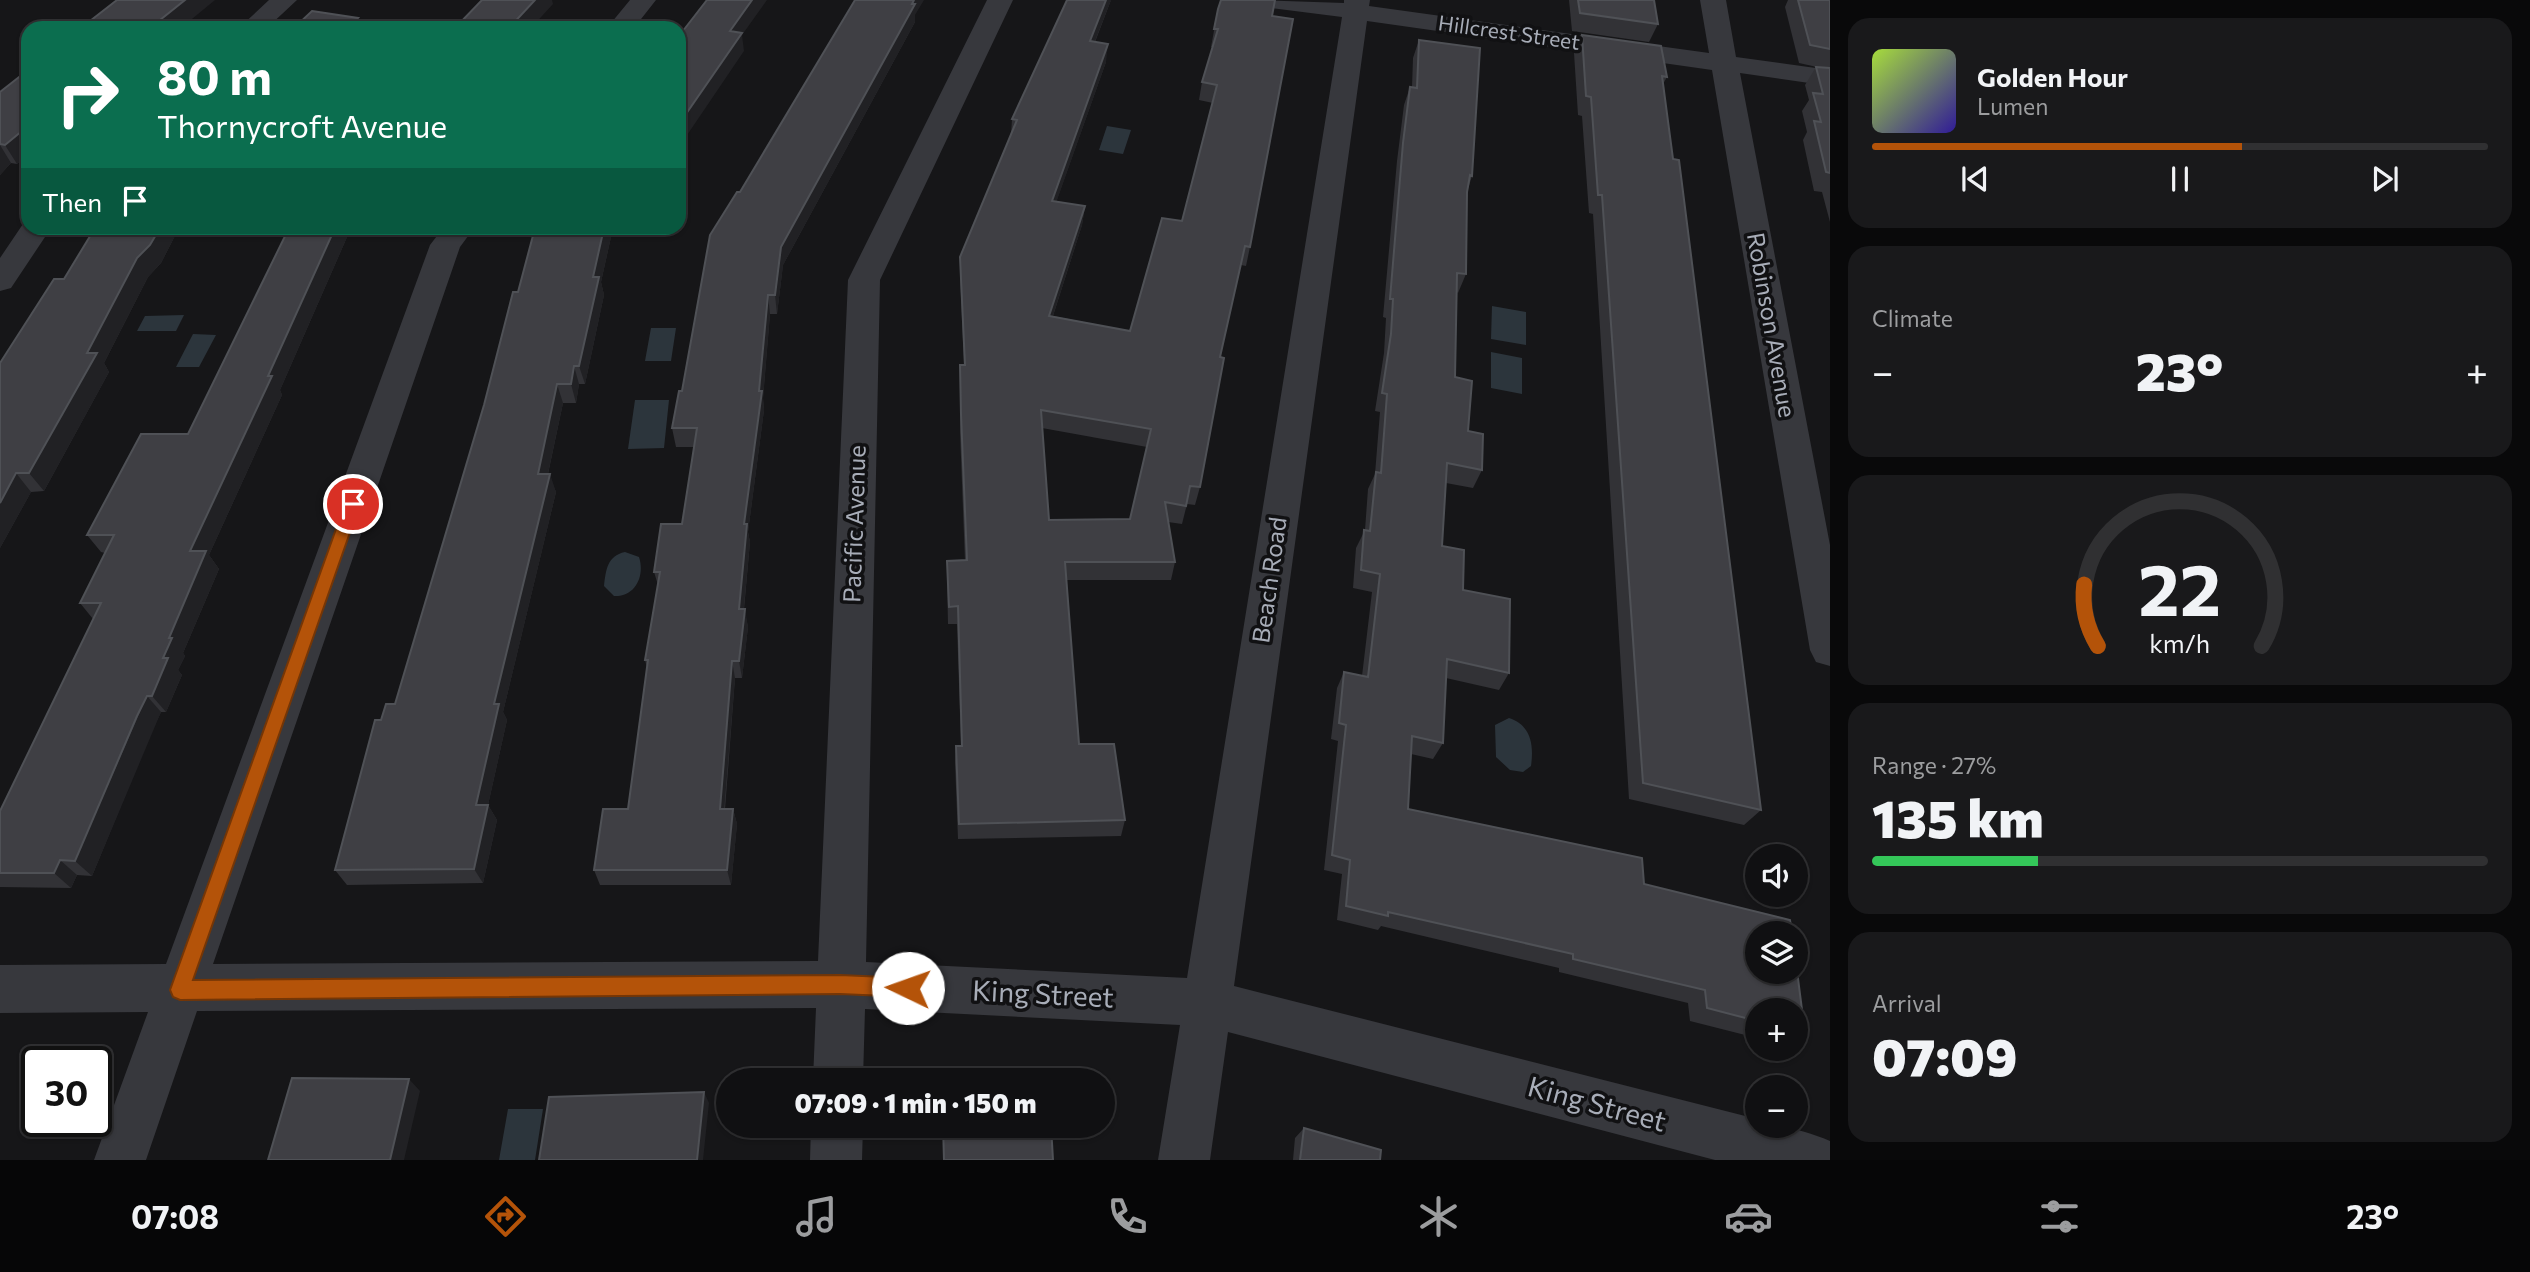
<!DOCTYPE html>
<html lang="en">
<head>
<meta charset="utf-8">
<style>
  :root { --surface:#101012; --page:#19191b; --text:#f1f3f6; --muted:#9c9d9f; --line:#303032; --accent:#b45309 }
  body { margin:0; font-family:Commissioner,sans-serif; background:var(--page); color:var(--text); height:100vh; display:flex; flex-direction:column; font-size:26px; white-space:nowrap }
  * { box-sizing:border-box; margin:0 }
  p { font-size:23px; color:var(--muted) }
  .icon { flex:none; width:38px; height:38px; fill:none; stroke:currentColor; stroke-width:2; stroke-linecap:round; stroke-linejoin:round }
  .map { position:relative; flex:1; overflow:hidden }
  .sheet { display:flex; flex-direction:column; gap:18px; padding:18px; background:#09090a; width:700px }
  .sheet>* { flex:none }
  .banner { position:absolute; left:21px; top:21px; width:665px; height:214px; border-radius:21px; box-shadow:0 2px 5px #0004,0 0 0 2px var(--line); background:#0b6e4f; color:#fff; overflow:hidden }
  .tools { position:absolute; left:1745px; top:844px; display:grid; gap:14px }
  .tools a { display:grid; place-items:center; width:63px; height:63px; border-radius:50%; background:var(--surface); box-shadow:0 2px 5px #0004,0 0 0 2px var(--line); font-size:35px }
  .speed { position:absolute; left:21px; top:1046px; display:flex; gap:14px; font-size:35px; font-weight:700; text-align:center }
  .speed>* { display:grid; place-content:center; width:91px; height:91px; border-radius:50%; background:var(--surface); box-shadow:0 2px 5px #0004,0 0 0 2px var(--line); line-height:1 }
  .speed .limit { border:4px solid #111; border-radius:10px; background:#fff; color:#111 }
  .pin { position:absolute; display:grid; place-items:center; width:60px; height:60px; color:#fff; margin:-30px; border:4px solid #fff; border-radius:50%; box-shadow:0 2px 7px #0007 }
  .me { position:absolute; width:77px; margin:-38px; rotate:273deg; stroke-linejoin:round; filter:drop-shadow(0 0 5px #0008) }
  .turn { display:flex; align-items:center; gap:24px; height:147px; padding:0 21px; font-size:32px }
  .turn .icon { width:91px; height:91px; stroke-width:2.5 }
  .turn b { display:block; font-size:49px; line-height:60px }
  .then { display:flex; align-items:center; height:66px; padding:0 21px; background:#0003; gap:14px; font-size:26px }
  .big { font-size:52px; font-weight:800; line-height:1.1 }
  .sheet .card { flex:1; display:flex; flex-direction:column; justify-content:center; gap:10px; min-width:0; padding:0 24px; border-radius:21px; background:var(--page) }
  .sheet .dial { align-items:center; gap:0 }
  .dial svg { height:182px; overflow:visible; fill:none; stroke:var(--line); stroke-width:7; stroke-linecap:round; text-anchor:middle }
  .dial text { fill:var(--text); stroke:none }
  .song { display:flex; align-items:center; gap:21px }
  .cover { width:84px; height:84px; border-radius:10px; background:linear-gradient(135deg,hsl(80 70% 55%),hsl(250 70% 35%)) }
  .played { height:7px; border-radius:4px; background:linear-gradient(90deg,var(--accent) 60%,var(--line) 60%) }
  .keys { display:flex; justify-content:space-around; direction:ltr }
  .heat { display:flex; justify-content:space-between; align-items:center; font-size:38px; direction:ltr }
  .charge { height:10px; border-radius:5px; background:linear-gradient(90deg,#34c759 27%,var(--line) 0) }
  .trip { position:absolute; left:716px; top:1068px; width:399px; height:70px; border-radius:35px; background:var(--surface); box-shadow:0 2px 5px #0004,0 0 0 2px var(--line); font-weight:800; line-height:70px; text-align:center }
  .dock { display:flex; height:112px; justify-content:space-around; align-items:center; background:#060607; color:var(--muted) }
  .dock .icon { width:49px; height:49px }
  .dock .selected { color:var(--accent) }
  .dock b { font-size:32px; color:var(--text) }
  main { display:flex; flex:1; min-height:0 }
  .map>svg:first-child { display:block }
  .water { fill:#2c353c }
  .lines { fill:none; stroke-linecap:round; stroke-linejoin:round }
  .minor { fill:#37383d; fill-rule:evenodd }
  .wall { fill:#323236; fill-rule:evenodd }
  .shaded-wall { fill:#212124 }
  .building { fill:#3f3f44; stroke:#4f5156; stroke-width:2; fill-rule:evenodd }
  .route { fill:#b45309; stroke:#753606; stroke-width:2 }
  .labels { text-anchor:middle; stroke-width:7; stroke-linejoin:round; paint-order:stroke }
  .far-street-label { font-size:21px; fill:#a8adb8; stroke:#111113 }
  .street-label { font-size:24px; fill:#a8adb8; stroke:#111113 }
  .near-street-label { font-size:28px; fill:#a8adb8; stroke:#111113 }
</style>
</head>
<body>
<main>
<div class="map">
<svg width="1830" height="1160" viewBox="0 0 1830 1160">
  <rect width="100%" height="100%" fill="#161618"/>
  <path class="water" d="M 1107,126 L 1131,130 L 1123,154 L 1099,150 Z
    M 1492,306 L 1526,312 L 1526,345 L 1491,339 Z
    M 184,315 L 176,331 L 137,331 L 145,316 Z
    M 651,328 L 676,328 L 671,361 L 645,361 Z
    M 193,334 L 216,335 L 199,367 L 176,367 Z
    M 1491,352 L 1522,358 L 1522,394 L 1491,388 Z
    M 635,400 L 669,400 L 664,448 L 628,449 Z
    M 625,552 L 639,557 C 645,575 636,597 614,596 L 604,586 C 606,570 607,556 625,552 Z
    M 1509,718 C 1531,725 1534,745 1531,766 L 1523,772 L 1510,770 L 1496,757 L 1495,725 Z
    M 508,1109 L 543,1109 L 535,1160 L 499,1160 Z"/>
  <g class="lines">
    <path class="minor" d="M 269,0 L 297,0 L 267,28 L 239,28 Z
      M 630,0 L 656,0 L 634,28 L 607,28 Z
      M 987,0 L 1013,0 L 880,280 L 866,962 L 1187,978 L 1342,17 L 1271,8 L 1262,5 L 1258,0 L 1344,3 L 1344,0 L 1370,0 L 1369,6 L 1709,53 L 1700,0 L 1726,0 L 1736,57 L 1830,70 L 1830,86 L 1740,73 L 1830,545 L 1830,666 L 1816,662 L 1810,650 L 1712,70 L 1367,21 L 1234,986 L 1757,1119 L 1757,1125 C 1783,1125 1806,1131 1830,1141 L 1830,1160 L 1715,1160 L 1228,1032 L 1210,1160 L 1158,1160 L 1180,1025 L 865,1009 L 863,1080 L 813,1080 L 816,1008 L 197,1011 L 146,1160 L 94,1160 L 148,1012 L 0,1013 L 0,965 L 166,964 L 430,245 L 443,228 L 474,228 L 460,247 L 213,964 L 818,961 L 848,280 Z
      M 25,221 L 28,221 L 28,228 L 51,228 L 11,288 L 0,291 L 0,258 Z
      M 811,1125 L 863,1125 L 862,1160 L 810,1160 Z"/>
  </g>
  <path class="wall" d="M 1111,0 L 1095,42 L 1106,62 L 1056,202 L 1085,206 L 1082,225 L 1053,316 L 1130,331 L 1182,221 L 1213,103 L 1199,100 L 1202,82 L 1213,47 L 1211,47 L 1218,9 L 1272,16 L 1250,247 L 1246,266 L 1241,265 L 1220,357 L 1200,487 L 1195,505 L 1187,504 L 1182,524 L 1168,522 L 1175,562 L 1171,580 L 1066,580 L 1079,744 L 1125,820 L 1121,836 L 958,839 L 955,762 L 956,746 L 961,746 L 957,624 L 948,624 L 947,578 L 947,561 L 965,561 L 960,432 L 960,365 L 964,365 L 960,275 L 960,257 L 1011,136 L 1012,119 ZM 1042,428 L 1147,447 L 1130,519 L 1049,520 Z
    M 1569,0 L 1654,0 L 1658,24 L 1649,42 L 1572,31 Z
    M 1788,0 L 1830,0 L 1830,222 L 1822,192 L 1814,191 L 1803,140 L 1807,132 L 1802,111 L 1809,100 L 1805,85 L 1816,67 L 1817,67 L 1799,63 L 1785,7 Z
    M 915,15 L 915,22 L 783,265 L 777,314 L 770,314 L 763,398 L 764,410 L 748,532 L 750,542 L 744,609 L 748,627 L 742,678 L 735,678 L 725,809 L 733,809 L 737,824 L 731,885 L 600,885 L 594,870 L 628,809 L 647,668 L 645,660 L 658,585 L 654,572 L 682,524 L 694,447 L 676,447 L 672,428 L 740,192 Z
    M 1582,35 L 1667,77 L 1663,84 L 1761,810 L 1744,825 L 1629,799 L 1593,214 L 1589,213 L 1582,116 L 1578,115 L 1574,53 Z
    M 1419,40 L 1480,48 L 1472,176 L 1467,192 L 1466,274 L 1458,293 L 1457,292 L 1455,377 L 1472,381 L 1468,431 L 1483,434 L 1482,470 L 1473,488 L 1446,483 L 1442,546 L 1464,550 L 1463,590 L 1510,599 L 1509,673 L 1499,690 L 1446,678 L 1443,743 L 1433,759 L 1411,754 L 1408,809 L 1642,858 L 1644,884 L 1790,920 L 1792,933 L 1757,933 L 1757,971 L 1796,971 L 1796,963 L 1805,1033 L 1796,1039 L 1796,1010 L 1757,1010 L 1757,1038 L 1690,1021 L 1688,1003 L 1559,972 L 1559,968 L 1381,926 L 1378,930 L 1337,920 L 1342,874 L 1324,870 L 1338,741 L 1331,739 L 1337,688 L 1344,672 L 1362,676 L 1372,592 L 1353,588 L 1356,548 L 1365,530 L 1368,489 L 1375,474 L 1380,412 L 1375,411 L 1384,353 L 1386,318 L 1383,317 L 1397,161 L 1404,105 L 1410,87 L 1412,87 L 1413,58 Z
    M 28,70 L 28,154 L 17,164 L 11,163 L 0,175 L 0,92 Z
    M 95,228 L 181,228 L 178,230 L 161,263 L 148,277 L 104,363 L 109,372 L 44,491 L 31,492 L 0,548 L 0,363 L 64,279 Z
    M 289,228 L 351,228 L 280,390 L 282,395 L 209,555 L 219,569 L 183,653 L 185,656 L 178,670 L 182,675 L 166,712 L 161,712 L 151,733 L 92,876 L 77,875 L 71,888 L 0,887 L 0,811 L 93,619 L 80,603 L 105,553 L 101,552 L 87,535 L 188,434 Z
    M 535,228 L 613,228 L 601,282 L 604,295 L 585,384 L 579,384 L 576,403 L 563,403 L 548,474 L 556,492 L 503,712 L 507,720 L 488,805 L 497,820 L 483,883 L 347,885 L 335,870 L 381,720 L 395,704 L 518,292 Z
    M 1304,1128 L 1380,1160 L 1293,1160 L 1295,1138 Z"/>
  <path class="shaded-wall" d="M 185,0 L 215,0 L 181,28 L 150,28 Z
    M 535,0 L 552,0 L 553,4 L 531,28 L 509,28 Z
    M 752,0 L 767,0 L 742,35 L 744,51 L 679,147 L 679,124 L 730,31 Z
    M 914,0 L 924,0 L 915,15 L 915,22 L 783,265 L 777,314 L 775,295 L 781,247 Z
    M 1106,0 L 1111,0 L 1088,59 L 1090,41 Z
    M 358,18 L 361,28 L 347,28 Z
    M 1108,44 L 1106,62 L 1050,220 L 1052,201 Z
    M 28,126 L 28,154 L 17,164 L 5,145 Z
    M 0,145 L 11,163 L 0,175 Z
    M 1085,206 L 1082,225 L 1047,334 L 1049,316 Z
    M 160,228 L 181,228 L 178,230 L 161,263 L 148,277 L 104,363 L 109,372 L 44,491 L 29,473 L 87,353 L 137,258 Z
    M 335,228 L 351,228 L 280,390 L 282,395 L 209,555 L 219,569 L 183,653 L 185,656 L 178,670 L 182,675 L 166,712 L 152,696 L 169,638 L 190,551 Z
    M 604,228 L 613,228 L 601,282 L 604,295 L 585,384 L 579,366 L 593,277 Z
    M 768,295 L 770,314 L 763,398 L 764,410 L 748,532 L 750,542 L 742,627 L 739,609 L 744,524 L 759,391 Z
    M 574,366 L 579,384 L 576,403 L 571,384 Z
    M 557,384 L 563,403 L 544,492 L 538,474 Z
    M 16,473 L 31,492 L 0,548 L 0,503 Z
    M 550,474 L 556,492 L 503,712 L 507,720 L 488,805 L 497,820 L 483,883 L 474,869 L 476,805 L 494,704 Z
    M 745,609 L 748,627 L 742,678 L 739,661 Z
    M 732,661 L 735,678 L 723,824 L 720,809 Z
    M 147,696 L 161,712 L 92,876 L 75,861 Z
    M 733,809 L 737,824 L 731,885 L 727,870 Z
    M 60,860 L 77,875 L 71,888 L 54,873 Z
    M 409,1079 L 420,1091 L 404,1160 L 390,1160 Z
    M 704,1092 L 709,1103 L 703,1160 L 697,1160 Z"/>
  <path class="building" d="M 117,0 L 185,0 L 150,28 L 81,28 Z
    M 482,0 L 535,0 L 509,28 L 455,28 Z
    M 707,0 L 752,0 L 730,31 L 742,33 L 679,124 L 679,36 Z
    M 855,0 L 914,0 L 912,4 L 915,4 L 781,247 L 775,295 L 768,295 L 759,391 L 762,391 L 744,524 L 747,524 L 739,609 L 745,609 L 739,661 L 732,661 L 720,809 L 733,809 L 727,870 L 594,870 L 603,809 L 628,809 L 648,660 L 645,660 L 660,572 L 654,572 L 661,524 L 682,524 L 697,428 L 672,428 L 679,391 L 682,391 L 710,235 L 737,192 L 740,192 Z
    M 1067,0 L 1106,0 L 1090,41 L 1108,44 L 1052,201 L 1085,206 L 1049,316 L 1130,331 L 1162,218 L 1182,221 L 1217,85 L 1202,82 L 1218,29 L 1214,29 L 1218,9 L 1221,0 L 1275,0 L 1272,16 L 1293,19 L 1250,247 L 1245,246 L 1220,357 L 1224,358 L 1200,487 L 1190,486 L 1186,506 L 1165,502 L 1175,562 L 1065,562 L 1079,744 L 1114,744 L 1125,820 L 959,824 L 956,746 L 962,746 L 958,606 L 949,607 L 947,561 L 967,560 L 961,414 L 960,365 L 965,365 L 960,257 L 1017,120 L 1012,119 ZM 1041,410 L 1151,429 L 1130,519 L 1049,520 Z
    M 1578,0 L 1654,0 L 1658,24 L 1580,13 Z
    M 1798,0 L 1830,0 L 1830,49 L 1810,45 Z
    M 312,11 L 358,18 L 347,28 L 294,28 Z
    M 1582,35 L 1661,46 L 1667,77 L 1662,76 L 1673,159 L 1679,160 L 1761,810 L 1643,783 L 1602,195 L 1598,195 L 1591,97 L 1586,96 Z
    M 1419,40 L 1480,48 L 1472,176 L 1470,175 L 1467,192 L 1466,274 L 1457,273 L 1455,377 L 1472,381 L 1468,431 L 1483,434 L 1482,470 L 1447,463 L 1442,546 L 1464,550 L 1463,590 L 1510,599 L 1509,673 L 1447,659 L 1443,743 L 1412,736 L 1408,809 L 1642,858 L 1644,884 L 1790,920 L 1792,933 L 1757,933 L 1757,971 L 1796,971 L 1796,963 L 1805,1033 L 1796,1031 L 1796,1010 L 1757,1010 L 1757,1021 L 1707,1008 L 1705,990 L 1573,959 L 1573,954 L 1388,912 L 1388,916 L 1346,906 L 1350,860 L 1332,855 L 1346,725 L 1339,723 L 1344,672 L 1368,677 L 1380,574 L 1361,570 L 1364,530 L 1370,531 L 1376,472 L 1381,473 L 1387,394 L 1382,393 L 1391,334 L 1393,299 L 1390,299 L 1403,143 L 1410,87 L 1417,88 Z
    M 1816,67 L 1830,68 L 1830,173 L 1826,172 L 1814,121 L 1821,122 L 1813,93 L 1823,94 Z
    M 28,70 L 28,126 L 5,145 L 0,144 L 0,92 Z
    M 95,228 L 160,228 L 150,245 L 137,258 L 87,353 L 97,353 L 29,473 L 16,473 L 0,503 L 0,363 L 54,279 L 64,279 Z
    M 289,228 L 335,228 L 268,376 L 272,376 L 190,551 L 206,551 L 169,638 L 172,638 L 163,658 L 168,658 L 152,696 L 147,696 L 137,716 L 75,861 L 60,860 L 54,873 L 0,873 L 0,811 L 101,603 L 80,603 L 114,535 L 87,535 L 141,434 L 188,434 Z
    M 535,228 L 604,228 L 593,277 L 599,277 L 579,366 L 574,366 L 571,384 L 557,384 L 538,474 L 550,474 L 494,704 L 499,704 L 476,805 L 488,805 L 474,869 L 335,870 L 375,720 L 381,720 L 386,704 L 395,704 L 484,405 L 513,292 L 518,292 Z
    M 292,1078 L 409,1079 L 390,1160 L 268,1160 Z
    M 704,1092 L 697,1160 L 539,1160 L 549,1097 Z
    M 943,1125 L 1051,1125 L 1053,1160 L 944,1160 Z
    M 1304,1128 L 1381,1150 L 1380,1160 L 1300,1160 Z"/>
  <path class="route" d="M 353,498 L 360,504 L 193,980 L 840,975 L 908,978 L 915,981 L 918,988 L 915,994 L 908,997 L 840,994 L 180,1000 L 173,997 L 170,990 L 345,504 Z"/>
  <g class="labels">
    <g class="far-street-label">
      <text transform="translate(1509 33) rotate(8)" y="7">Hillcrest Street</text>
    </g>
    <g class="street-label">
      <text transform="translate(1771 325) rotate(80)" y="8">Robinson Avenue</text>
      <text transform="translate(855 524) rotate(-88)" y="8">Pacific Avenue</text>
      <text transform="translate(1270 580) rotate(-82)" y="8">Beach Road</text>
    </g>
    <g class="near-street-label">
      <text transform="translate(1043 994) rotate(3)" y="10">King Street</text>
      <text transform="translate(1597 1104) rotate(15)" y="10">King Street</text>
    </g>
  </g>
</svg>
<div class="tools">
<a><svg class="icon" aria-label="sound" viewBox="0 0 24 24"><path d="M4 9h4l5-4v14l-5-4H4zM17 9q2 3 0 6"/></svg></a>
<a><svg class="icon" aria-label="layers" viewBox="0 0 24 24"><path d="M12 4l9 5-9 5-9-5zM3 14l9 5 9-5"/></svg></a>
<a>+</a>
<a>−</a>
</div>
<div class="speed"><div class="limit">30</div></div>
<div class="pin" style="left:353px;top:504px;background:#d93025"><svg class="icon" aria-label="arrive" viewBox="0 0 24 24"><path d="M6 21V4h12l-3 4 3 4H6"/></svg></div>
<svg class="me" style="left:908px;top:988px" viewBox="-20 -20 40 40"><circle r="19" fill="#fff"/><path d="M0-13L10 11 0 6-10 11z" fill="#b45309"/></svg>
<div class="trip">07:09 · 1 min · 150 m</div>
<div class="banner">
<div class="turn"><svg class="icon" aria-label="right" viewBox="0 0 24 24"><path d="M7 20v-9h11M14 6l5 5-5 5"/></svg><div><b>80 m</b>Thornycroft Avenue</div></div>
<div class="then">Then<svg class="icon" aria-label="arrive" viewBox="0 0 24 24"><path d="M6 21V4h12l-3 4 3 4H6"/></svg></div>
</div>
</div>
<section class="sheet">
<div class="card">
<div class="song"><i class="cover"></i><div><b>Golden Hour</b><p>Lumen</p></div></div>
<div class="played"></div>
<div class="keys"><svg class="icon" aria-label="previous" viewBox="0 0 24 24"><path d="M18 5L8 12l10 7zM5 5v14"/></svg><svg class="icon" aria-label="pause" viewBox="0 0 24 24"><path d="M8 5v14M16 5v14"/></svg><svg class="icon" aria-label="next" viewBox="0 0 24 24"><path d="M6 5l10 7-10 7zM19 5v14"/></svg></div>
</div>
<div class="card"><p>Climate</p>
<div class="heat"><a>−</a><b class="big">23°</b><a>+</a></div>
</div>
<div class="card dial"><svg viewBox="0 0 100 80">
<path d="M14 69A42 42 0 1 1 86 69"/>
<path d="M14 69A42 42 0 0 1 8 42" stroke="#b45309"/>
<text x="50" y="56" font-size="32" font-weight="700">22</text>
<text x="50" y="72" font-size="11">km/h</text>
</svg></div>
<div class="card"><p>Range · 27%</p><b class="big">135 km</b><div class="charge"></div></div>
<div class="card"><p>Arrival</p><b class="big">07:09</b></div>
</section>
</main>
<nav class="dock">
<b>07:08</b>
<svg class="icon selected" aria-label="directions" viewBox="0 0 24 24"><path d="M12 3l9 9-9 9-9-9zM9 14v-3h6M13 9l2 2-2 2"/></svg>
<svg class="icon" aria-label="music" viewBox="0 0 24 24"><path d="M9 18V5l10-2v13"/><circle cx="6" cy="18" r="3"/><circle cx="16" cy="16" r="3"/></svg>
<svg class="icon" aria-label="phone" viewBox="0 0 24 24"><path d="M5 4h4l2 5-3 2q2 4 5 5l2-3 5 2v4C11 20 4 13 5 4z"/></svg>
<svg class="icon" aria-label="climate" viewBox="0 0 24 24"><path d="M12 3v18M4 7l16 10M4 17L20 7"/></svg>
<svg class="icon" aria-label="car" viewBox="0 0 24 24"><path d="M5 17H2v-5l4-1 3-4h7l3 4 3 1v5h-3M9 17h6M6 11h13"/><circle cx="7" cy="17" r="2"/><circle cx="17" cy="17" r="2"/></svg>
<svg class="icon" aria-label="filters" viewBox="0 0 24 24"><path d="M4 7h16M4 17h16"/><circle cx="9" cy="7" r="2"/><circle cx="15" cy="17" r="2"/></svg>
<b>23°</b>
</nav>
</body>
</html>
